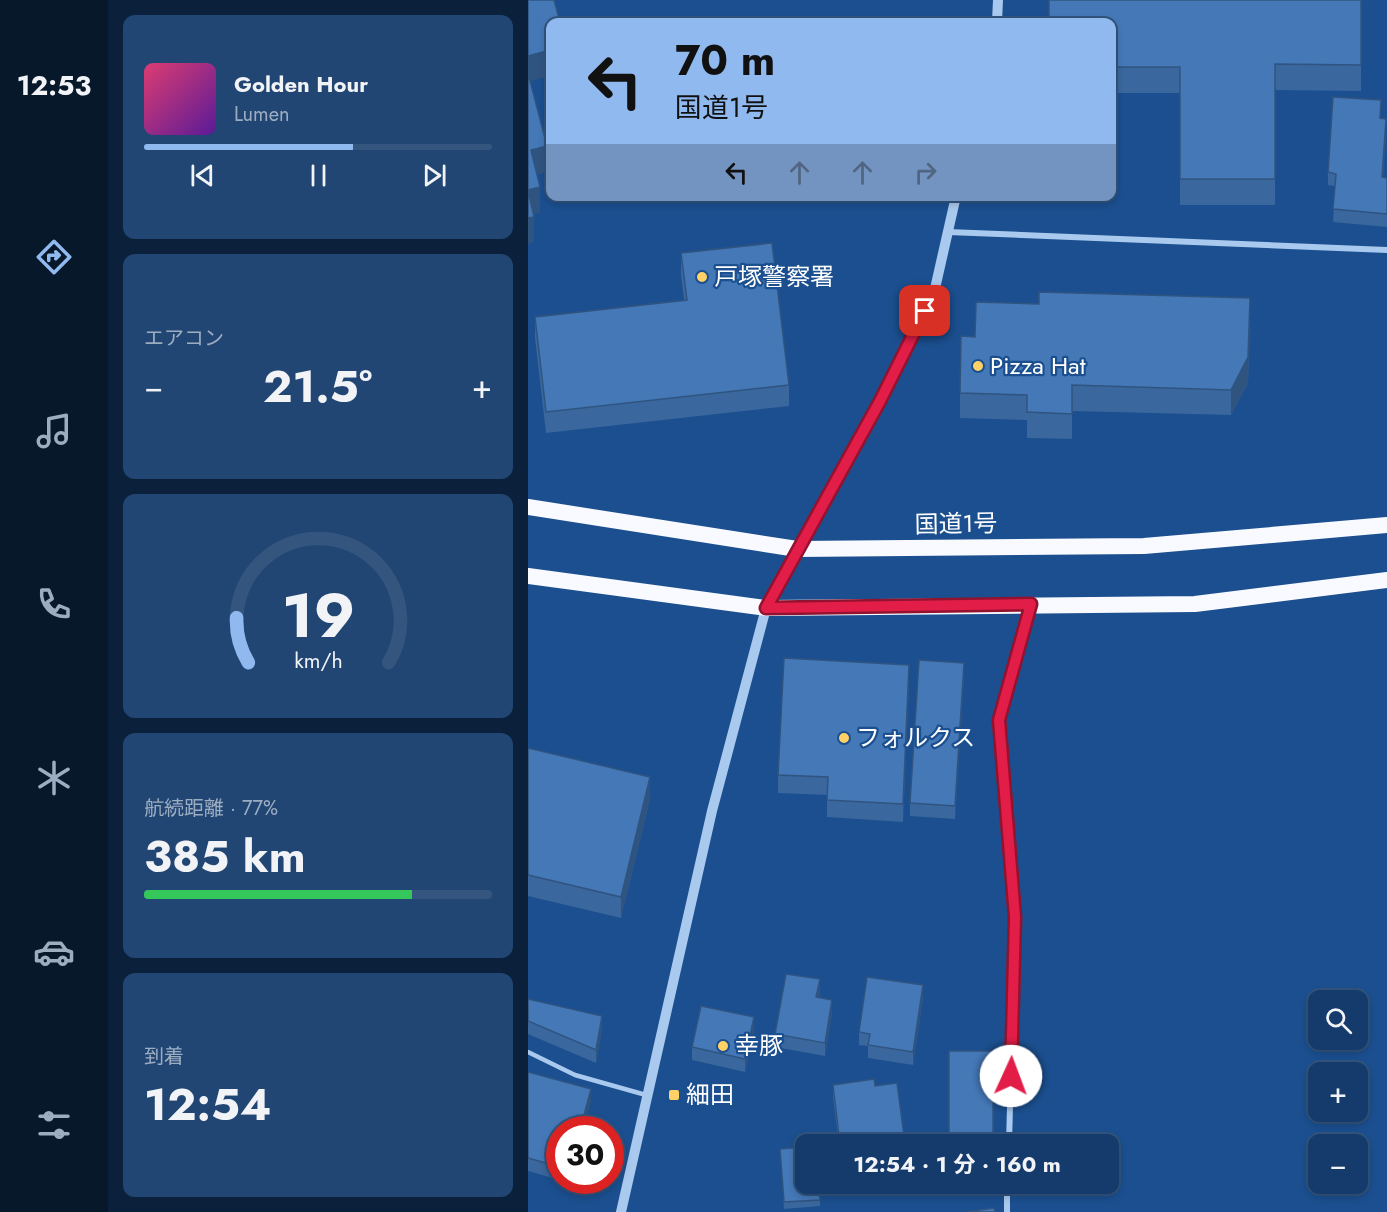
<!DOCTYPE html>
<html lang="ja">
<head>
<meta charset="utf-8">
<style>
  :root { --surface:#143b6b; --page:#214673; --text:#f1f3f6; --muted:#9dadc1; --line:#33557e; --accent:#90b9f0 }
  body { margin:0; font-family:Jost,"Noto Sans JP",sans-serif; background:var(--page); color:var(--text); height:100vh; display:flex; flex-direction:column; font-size:22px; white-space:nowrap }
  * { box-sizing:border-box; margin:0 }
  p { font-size:20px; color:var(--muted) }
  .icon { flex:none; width:33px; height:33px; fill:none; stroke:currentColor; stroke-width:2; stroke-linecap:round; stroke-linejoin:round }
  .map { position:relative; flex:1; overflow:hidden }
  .sheet { display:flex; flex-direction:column; gap:15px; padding:15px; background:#0b203b; width:420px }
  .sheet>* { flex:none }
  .top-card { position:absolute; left:18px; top:18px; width:570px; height:183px; border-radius:12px; box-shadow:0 3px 9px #0003,0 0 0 2px var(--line); background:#90b9f0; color:#111; overflow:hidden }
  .controls { position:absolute; left:780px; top:990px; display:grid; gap:12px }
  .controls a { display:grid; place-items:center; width:60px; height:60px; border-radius:12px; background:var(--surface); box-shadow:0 3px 9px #0003,0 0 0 2px var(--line); font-size:30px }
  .speed { position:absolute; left:18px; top:1116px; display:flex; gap:12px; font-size:30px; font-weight:700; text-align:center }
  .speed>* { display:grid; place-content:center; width:78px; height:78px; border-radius:50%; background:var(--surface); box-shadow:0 3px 9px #0003,0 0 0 2px var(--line); line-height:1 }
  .speed .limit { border:9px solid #d22; background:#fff; color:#111 }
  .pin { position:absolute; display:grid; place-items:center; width:51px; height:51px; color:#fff; margin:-26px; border-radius:12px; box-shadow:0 3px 9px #0006 }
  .me { position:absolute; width:66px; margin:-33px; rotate:2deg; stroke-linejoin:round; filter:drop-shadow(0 0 4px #0008) }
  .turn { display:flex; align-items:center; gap:21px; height:126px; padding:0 30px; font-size:27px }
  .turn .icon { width:78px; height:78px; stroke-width:2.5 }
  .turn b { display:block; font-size:42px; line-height:51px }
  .lanes { display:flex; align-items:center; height:57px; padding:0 30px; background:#0003; justify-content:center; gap:30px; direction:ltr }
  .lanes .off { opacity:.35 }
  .big { font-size:45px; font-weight:700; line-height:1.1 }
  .sheet .card { flex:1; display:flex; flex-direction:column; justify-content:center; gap:9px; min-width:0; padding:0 21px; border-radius:12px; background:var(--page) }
  .sheet .dial { align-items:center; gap:0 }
  .dial svg { height:156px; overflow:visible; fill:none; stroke:var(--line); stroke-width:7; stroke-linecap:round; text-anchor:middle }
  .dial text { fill:var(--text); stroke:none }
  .song { display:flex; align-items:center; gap:18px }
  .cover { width:72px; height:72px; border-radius:9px; background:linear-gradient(135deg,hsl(340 70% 55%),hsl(270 70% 35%)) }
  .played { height:6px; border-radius:3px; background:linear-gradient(90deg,var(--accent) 60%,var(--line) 60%) }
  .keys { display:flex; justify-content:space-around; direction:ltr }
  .heat { display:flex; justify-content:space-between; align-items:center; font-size:33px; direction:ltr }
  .charge { height:9px; border-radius:4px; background:linear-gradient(90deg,#34c759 77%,var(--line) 0) }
  .trip { position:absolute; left:267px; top:1134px; width:324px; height:60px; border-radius:12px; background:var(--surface); box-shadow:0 3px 9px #0003,0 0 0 2px var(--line); font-weight:700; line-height:60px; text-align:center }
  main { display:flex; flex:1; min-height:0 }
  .tabs { display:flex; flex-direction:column; width:108px; justify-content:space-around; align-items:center; background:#08182b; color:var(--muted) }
  .tabs .icon { width:42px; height:42px }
  .tabs .on { color:var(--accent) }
  .tabs b { font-size:27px; color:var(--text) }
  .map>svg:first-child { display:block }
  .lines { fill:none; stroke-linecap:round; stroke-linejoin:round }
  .service { stroke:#a9c9ee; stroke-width:4.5 }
  .minor { stroke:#a9c9ee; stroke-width:6 }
  .tertiary { stroke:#a9c9ee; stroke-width:10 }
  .trunk { stroke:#f8faff; stroke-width:16 }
  .wall { fill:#3a679d }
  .shaded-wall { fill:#305480 }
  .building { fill:#4478b7; stroke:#305480; stroke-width:1.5 }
  .route-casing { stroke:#92132f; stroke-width:15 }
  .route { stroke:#e11d48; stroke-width:10 }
  .poi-dot { fill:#ffd166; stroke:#1b4f8f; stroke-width:2 }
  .labels { text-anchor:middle; stroke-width:4.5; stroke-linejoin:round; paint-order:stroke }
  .poi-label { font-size:24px; fill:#fff; stroke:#1b4f8f; text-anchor:start }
  .street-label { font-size:24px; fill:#fff; stroke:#1b4f8f }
</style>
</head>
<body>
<main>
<nav class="tabs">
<b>12:53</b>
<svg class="icon on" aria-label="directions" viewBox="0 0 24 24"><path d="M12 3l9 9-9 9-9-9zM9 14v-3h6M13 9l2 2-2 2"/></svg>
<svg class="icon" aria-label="music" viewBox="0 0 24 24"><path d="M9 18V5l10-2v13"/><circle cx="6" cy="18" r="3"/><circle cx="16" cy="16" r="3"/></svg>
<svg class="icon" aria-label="phone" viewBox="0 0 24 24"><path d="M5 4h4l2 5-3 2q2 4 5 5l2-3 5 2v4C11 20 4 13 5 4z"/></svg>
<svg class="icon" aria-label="climate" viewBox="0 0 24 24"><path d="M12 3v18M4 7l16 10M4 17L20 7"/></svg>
<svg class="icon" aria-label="car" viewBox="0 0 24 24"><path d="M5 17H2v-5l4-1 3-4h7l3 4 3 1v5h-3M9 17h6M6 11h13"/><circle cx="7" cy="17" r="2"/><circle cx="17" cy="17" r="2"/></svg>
<svg class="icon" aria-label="filters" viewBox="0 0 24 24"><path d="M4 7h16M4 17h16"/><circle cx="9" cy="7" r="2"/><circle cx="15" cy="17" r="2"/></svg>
</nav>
<section class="sheet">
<div class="card">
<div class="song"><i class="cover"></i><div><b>Golden Hour</b><p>Lumen</p></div></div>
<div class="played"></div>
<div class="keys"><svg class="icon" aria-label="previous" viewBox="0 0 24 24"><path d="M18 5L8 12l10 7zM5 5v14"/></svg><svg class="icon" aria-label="pause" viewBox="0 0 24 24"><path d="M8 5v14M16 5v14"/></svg><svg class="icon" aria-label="next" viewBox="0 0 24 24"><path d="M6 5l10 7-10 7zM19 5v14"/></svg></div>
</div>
<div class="card"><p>エアコン</p>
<div class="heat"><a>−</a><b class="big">21.5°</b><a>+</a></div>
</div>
<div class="card dial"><svg viewBox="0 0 100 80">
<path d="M14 69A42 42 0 1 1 86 69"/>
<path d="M14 69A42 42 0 0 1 8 46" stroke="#90b9f0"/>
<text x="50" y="56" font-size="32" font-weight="700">19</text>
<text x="50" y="72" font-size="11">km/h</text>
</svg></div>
<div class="card"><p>航続距離 · 77%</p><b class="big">385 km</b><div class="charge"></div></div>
<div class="card"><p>到着</p><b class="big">12:54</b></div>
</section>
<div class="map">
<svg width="859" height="1212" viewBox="0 0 859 1212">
  <rect width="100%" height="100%" fill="#1b4f8f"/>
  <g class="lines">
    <path class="service" d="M 0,1052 L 47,1075 L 118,1095"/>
    <path class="minor" d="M 420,232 L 859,250
      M 481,1144 L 487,917 L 471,720 L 502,607
      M 479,1212 L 479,1184"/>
    <path class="tertiary" d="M 469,22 L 470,0
      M 93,1212 L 184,811 L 238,608 L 352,401 L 406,293 L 428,196"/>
    <path class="trunk" d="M 0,507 L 269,549 L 616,546 L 859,525
      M 0,576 L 238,608 L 667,604 L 859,580"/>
  </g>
  <path class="wall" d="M 833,0 L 833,91 L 747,90 L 747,205 L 652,205 L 652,93 L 584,93 L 584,22 Z
    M 852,118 L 858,132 L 855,177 L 859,178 L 859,227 L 805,222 L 807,186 L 800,185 L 800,172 Z
    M 153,253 L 261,385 L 261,406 L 18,433 L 7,338 L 7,317 L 156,300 L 153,275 Z
    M 722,324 L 720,383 L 703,415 L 544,411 L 544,439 L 499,438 L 499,420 L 432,418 L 432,393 L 447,337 Z
    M 436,676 L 427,819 L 382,816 L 382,803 Z
    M 381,683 L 375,822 L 299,817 L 299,795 L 250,793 L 250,775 Z
    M 0,748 L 122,799 L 93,918 L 0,896 Z
    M 292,992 L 291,998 L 304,1013 L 297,1056 L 247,1047 L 247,1034 Z
    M 395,998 L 385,1065 L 340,1058 L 340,1046 L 331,1045 L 331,1032 Z
    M 0,999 L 74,1029 L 68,1063 L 0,1034 Z
    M 226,1030 L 217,1072 L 164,1060 L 164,1047 Z
    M 0,1072 L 63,1102 L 32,1130 L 32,1180 L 0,1171 Z
    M 305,1085 L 347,1086 L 377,1144 L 311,1144 L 305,1098 Z
    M 252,1149 L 292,1200 L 292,1206 L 256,1209 Z
    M 343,1184 L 360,1184 L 343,1185 Z
    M 421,1184 L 465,1184 L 465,1193 L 421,1193 Z"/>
  <path class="shaded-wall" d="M 22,50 L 22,76 L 0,82 L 0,56 Z
    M 858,119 L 858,132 L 854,190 L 854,177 Z
    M 19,146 L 19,172 L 3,176 L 3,150 Z
    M 12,187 L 12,213 L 0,215 L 0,190 Z
    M 6,217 L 6,242 L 0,244 L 0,218 Z
    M 722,298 L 720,383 L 703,415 L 703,390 Z
    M 436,663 L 436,676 L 427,819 L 427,806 Z
    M 381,665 L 381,683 L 375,822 L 375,804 Z
    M 122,777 L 122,799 L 93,918 L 93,897 Z
    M 292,979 L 292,992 L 288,1010 L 288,997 Z
    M 395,985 L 395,998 L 385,1065 L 385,1052 Z
    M 304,1000 L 304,1013 L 297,1056 L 297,1043 Z
    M 74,1016 L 74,1029 L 68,1063 L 68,1050 Z
    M 226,1017 L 226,1030 L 217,1072 L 217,1059 Z
    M 63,1089 L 63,1102 L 55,1130 L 52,1130 Z"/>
  <path class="building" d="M 0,0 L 26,0 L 32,22 L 22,22 L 22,50 L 0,56 Z
    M 521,0 L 833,0 L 833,65 L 747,64 L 747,179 L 652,179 L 652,67 L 584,67 L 584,22 L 521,22 Z
    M 0,73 L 19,146 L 3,150 L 12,187 L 0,190 L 6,217 L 0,218 Z
    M 805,97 L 853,100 L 852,118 L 858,119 L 854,177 L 859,178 L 859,214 L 805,209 L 808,174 L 800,172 Z
    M 244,243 L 261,385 L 18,412 L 7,317 L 159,300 L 153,253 Z
    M 511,292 L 722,298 L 720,357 L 703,390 L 544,385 L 544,414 L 499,412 L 499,395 L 432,393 L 433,336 L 447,337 L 448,302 L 511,304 Z
    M 256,658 L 381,665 L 375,804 L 299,800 L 300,777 L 250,775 Z
    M 391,660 L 436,663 L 427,806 L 382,803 Z
    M 0,748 L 122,777 L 93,897 L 0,875 Z
    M 258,974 L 292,979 L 288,997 L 304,1000 L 297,1043 L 247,1034 Z
    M 339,977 L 395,985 L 385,1052 L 340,1045 L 342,1034 L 331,1032 Z
    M 0,999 L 74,1016 L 68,1050 L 0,1021 Z
    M 173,1006 L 226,1017 L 217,1059 L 164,1047 Z
    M 421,1051 L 465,1051 L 465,1144 L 421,1144 Z
    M 0,1072 L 63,1089 L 52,1130 L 32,1130 L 32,1167 L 0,1158 Z
    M 346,1079 L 347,1086 L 369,1083 L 377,1144 L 312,1144 L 305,1085 Z
    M 278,1147 L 278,1184 L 291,1184 L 292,1200 L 256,1202 L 252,1149 Z
    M 466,1208 L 467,1212 L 439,1212 Z"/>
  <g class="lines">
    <defs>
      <path id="route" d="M 397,311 L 352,401 L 238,608 L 503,604 L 471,720 L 487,917 L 483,1076"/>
    </defs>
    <use href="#route" class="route-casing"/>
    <use href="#route" class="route"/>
  </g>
  <g class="poi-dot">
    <circle cx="174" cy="277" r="6"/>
    <circle cx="450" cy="366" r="6"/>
    <circle cx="316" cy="738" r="6"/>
    <circle cx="195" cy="1046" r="6"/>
    <rect x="140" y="1089" width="12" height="12" rx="3"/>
  </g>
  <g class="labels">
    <g class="poi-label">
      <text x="186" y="285">戸塚警察署</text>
      <text x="462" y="374">Pizza Hat</text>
      <text x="328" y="746">フォルクス</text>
      <text x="207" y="1054">幸豚</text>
      <text x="158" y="1103">細田</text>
    </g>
    <g class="street-label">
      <text transform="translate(428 524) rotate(-1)" y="8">国道1号</text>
    </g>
  </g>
</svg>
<div class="controls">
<a><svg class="icon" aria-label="search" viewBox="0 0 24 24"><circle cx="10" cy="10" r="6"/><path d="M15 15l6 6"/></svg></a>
<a>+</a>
<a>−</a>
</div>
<div class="speed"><div class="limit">30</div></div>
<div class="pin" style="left:397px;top:311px;background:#d93025"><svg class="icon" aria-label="arrive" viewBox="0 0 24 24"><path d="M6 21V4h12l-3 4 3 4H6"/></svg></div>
<svg class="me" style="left:483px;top:1076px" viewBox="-20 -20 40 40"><circle r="19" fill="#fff"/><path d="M0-13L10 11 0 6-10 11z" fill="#e11d48"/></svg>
<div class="trip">12:54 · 1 分 · 160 m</div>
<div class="top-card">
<div class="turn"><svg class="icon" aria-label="left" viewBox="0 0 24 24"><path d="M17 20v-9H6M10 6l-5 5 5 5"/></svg><div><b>70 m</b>国道1号</div></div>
<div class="lanes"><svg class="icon" aria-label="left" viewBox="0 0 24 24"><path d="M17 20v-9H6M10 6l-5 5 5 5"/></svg><svg class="icon off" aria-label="ahead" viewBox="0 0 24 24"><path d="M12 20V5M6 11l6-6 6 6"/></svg><svg class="icon off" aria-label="ahead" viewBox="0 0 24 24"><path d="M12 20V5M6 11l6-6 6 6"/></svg><svg class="icon off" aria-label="right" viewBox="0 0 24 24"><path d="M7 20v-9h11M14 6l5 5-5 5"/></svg></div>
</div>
</div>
</main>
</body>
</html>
